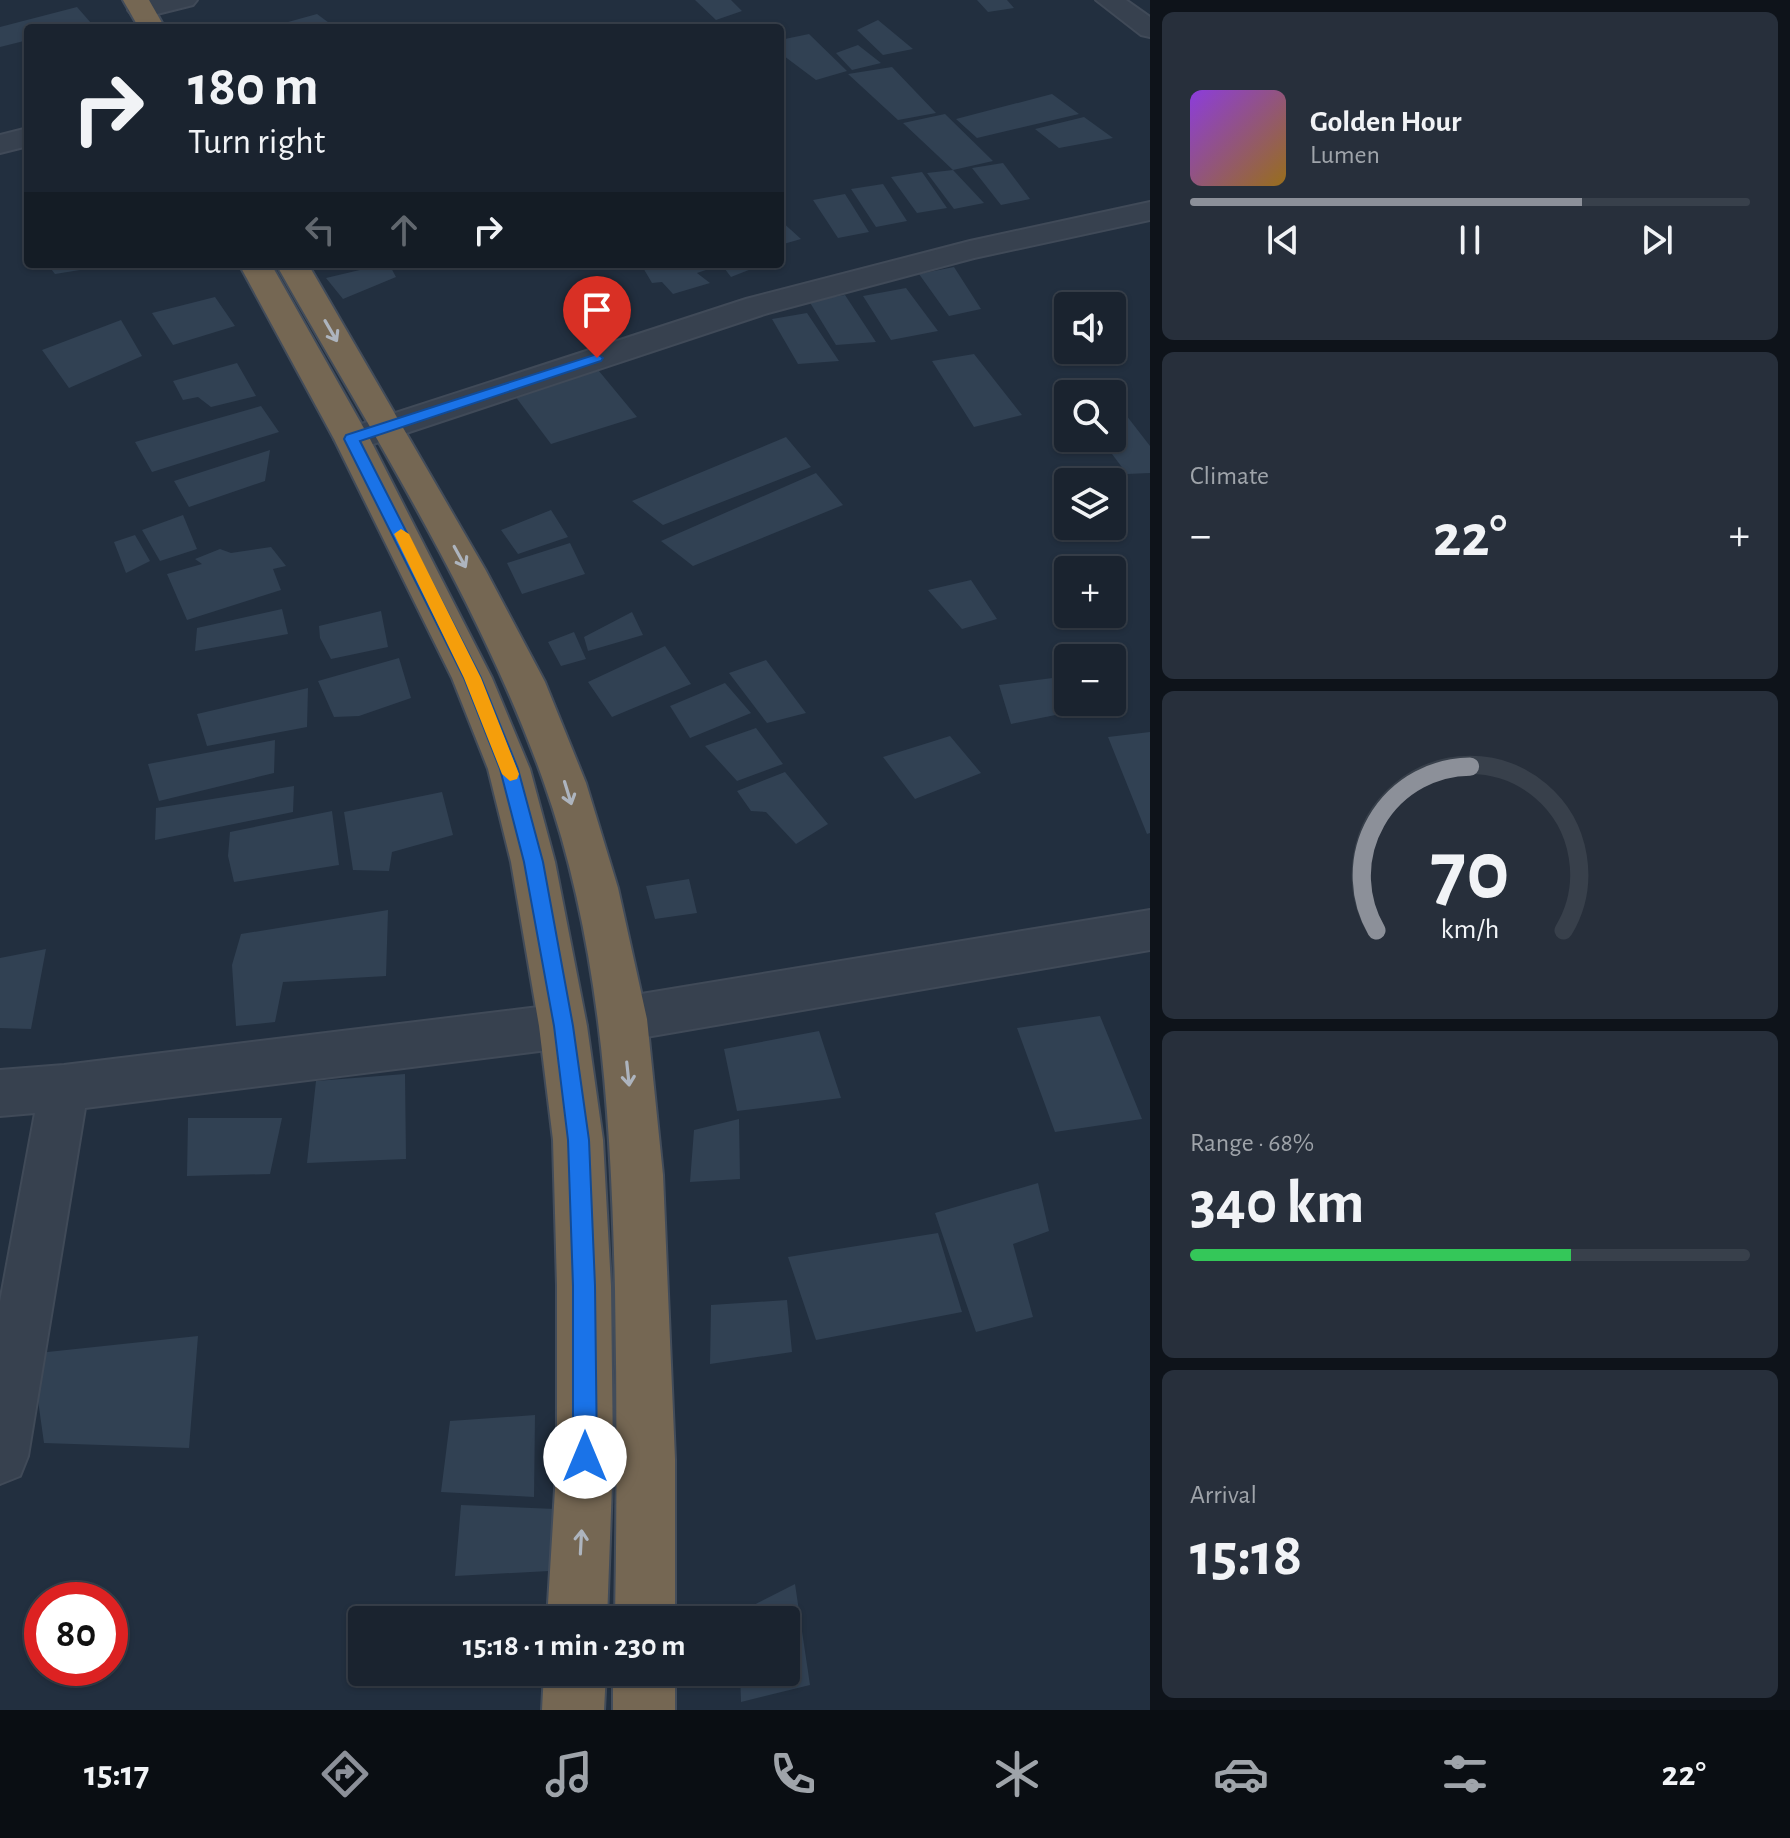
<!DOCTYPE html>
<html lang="en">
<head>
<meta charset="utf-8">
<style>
  :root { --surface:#1a232f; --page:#272f3b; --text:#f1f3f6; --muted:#9fa4aa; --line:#38404b; --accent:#8c9099 }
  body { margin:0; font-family:"Alegreya Sans",sans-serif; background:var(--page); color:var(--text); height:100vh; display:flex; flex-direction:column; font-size:30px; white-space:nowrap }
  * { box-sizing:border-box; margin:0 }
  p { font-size:26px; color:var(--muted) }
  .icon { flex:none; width:44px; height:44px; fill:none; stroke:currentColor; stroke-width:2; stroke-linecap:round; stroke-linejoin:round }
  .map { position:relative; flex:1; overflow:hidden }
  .panel { display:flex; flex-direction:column; gap:12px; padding:12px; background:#0e131a; width:640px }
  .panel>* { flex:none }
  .banner { position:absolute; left:24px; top:24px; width:760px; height:244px; border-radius:8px; box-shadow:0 2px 6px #0004,0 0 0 2px var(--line); background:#1a232f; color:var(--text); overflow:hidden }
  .buttons { position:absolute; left:1054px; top:292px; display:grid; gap:16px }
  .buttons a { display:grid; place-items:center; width:72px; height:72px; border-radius:8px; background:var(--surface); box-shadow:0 2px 6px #0004,0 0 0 2px var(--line); font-size:40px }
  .speed { position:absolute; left:24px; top:1582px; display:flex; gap:16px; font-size:40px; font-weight:700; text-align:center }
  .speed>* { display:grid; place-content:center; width:104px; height:104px; border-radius:50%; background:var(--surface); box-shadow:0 2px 6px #0004,0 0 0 2px var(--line); line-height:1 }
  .speed .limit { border:12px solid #d22; background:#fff; color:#111 }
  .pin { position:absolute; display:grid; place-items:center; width:68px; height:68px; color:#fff; margin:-82px -34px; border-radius:50% 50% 50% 0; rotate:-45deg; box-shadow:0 0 8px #0007 }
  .pin .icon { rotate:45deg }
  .me { position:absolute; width:88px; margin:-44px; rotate:0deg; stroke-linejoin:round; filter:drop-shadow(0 0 6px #0008) }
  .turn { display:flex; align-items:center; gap:28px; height:168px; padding:0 32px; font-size:36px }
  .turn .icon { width:104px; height:104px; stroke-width:2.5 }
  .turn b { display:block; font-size:56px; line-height:68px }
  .lanes { display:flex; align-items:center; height:76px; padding:0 32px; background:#0003; justify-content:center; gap:40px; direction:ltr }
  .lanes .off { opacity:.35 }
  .big { font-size:60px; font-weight:700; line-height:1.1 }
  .panel .card { flex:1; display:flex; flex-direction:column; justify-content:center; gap:12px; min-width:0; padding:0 28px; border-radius:12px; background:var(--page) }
  .panel .dial { align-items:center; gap:0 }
  .dial svg { height:208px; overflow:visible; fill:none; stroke:var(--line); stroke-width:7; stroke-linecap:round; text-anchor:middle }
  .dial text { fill:var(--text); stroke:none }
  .song { display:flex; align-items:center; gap:24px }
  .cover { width:96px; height:96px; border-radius:12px; background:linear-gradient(135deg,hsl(270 70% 55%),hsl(40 70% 35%)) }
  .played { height:8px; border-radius:4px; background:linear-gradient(90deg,var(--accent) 70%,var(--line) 70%) }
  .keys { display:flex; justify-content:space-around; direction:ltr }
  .heat { display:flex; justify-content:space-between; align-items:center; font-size:44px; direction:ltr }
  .charge { height:12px; border-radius:6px; background:linear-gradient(90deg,#34c759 68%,var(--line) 0) }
  .trip { position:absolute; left:348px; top:1606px; width:452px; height:80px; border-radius:8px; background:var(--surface); box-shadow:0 2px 6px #0004,0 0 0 2px var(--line); font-weight:700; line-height:80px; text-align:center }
  .tab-bar { display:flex; height:128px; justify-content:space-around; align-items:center; background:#0a0e13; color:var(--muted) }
  .tab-bar .icon { width:56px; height:56px }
  .tab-bar .active { color:var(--accent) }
  .tab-bar b { font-size:36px; color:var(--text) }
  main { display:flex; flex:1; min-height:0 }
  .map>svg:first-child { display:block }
  .building { fill:#314153 }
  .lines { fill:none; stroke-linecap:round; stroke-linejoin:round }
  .street-casing { stroke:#404a58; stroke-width:4 }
  .highway-casing { stroke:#424c5a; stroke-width:4 }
  .street { fill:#37414f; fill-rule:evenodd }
  .highway { fill:#756753; fill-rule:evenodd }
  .oneway { stroke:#adb4be }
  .route { fill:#1a73e8; stroke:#114b97; stroke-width:2 }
  .slow { fill:#f59e0b }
</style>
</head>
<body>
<main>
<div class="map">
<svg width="1150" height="1710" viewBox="0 0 1150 1710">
  <rect width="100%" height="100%" fill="#222f3f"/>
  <path class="building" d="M 695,0 L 731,0 L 742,11 L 716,20 Z
    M 977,0 L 1007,0 L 1014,8 L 988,12 Z
    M 77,7 L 91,23 L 73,28 L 28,28 L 28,40 L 0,47 L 0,27 Z
    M 317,14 L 336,28 L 270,28 L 270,27 Z
    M 878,20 L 913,49 L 883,55 L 857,30 Z
    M 809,34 L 847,71 L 816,80 L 780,53 L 780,40 Z
    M 858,45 L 881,63 L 852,70 L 836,53 Z
    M 892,67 L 936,113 L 898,120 L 848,74 Z
    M 1052,94 L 1079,114 L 977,138 L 956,119 Z
    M 945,114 L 993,161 L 953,170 L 903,123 Z
    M 1084,117 L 1113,138 L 1059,148 L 1035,129 Z
    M 1003,163 L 1030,199 L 1001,205 L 972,168 Z
    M 953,170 L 984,203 L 954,209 L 927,173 Z
    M 922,172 L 947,208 L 917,213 L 891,177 Z
    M 883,184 L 907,221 L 876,227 L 851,189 Z
    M 845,194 L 869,232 L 838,238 L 813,200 Z
    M 780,220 L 801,239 L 780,245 Z
    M 47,264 L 105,264 L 105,266 L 55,274 Z
    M 385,264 L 389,264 L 396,277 L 343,299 L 326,278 Z
    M 628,264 L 709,264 L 712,268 L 697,273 L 710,283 L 673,294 L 662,282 L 652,283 L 642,266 L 630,268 Z
    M 721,264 L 764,264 L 731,277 Z
    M 954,267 L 981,309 L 949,316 L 919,274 Z
    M 906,288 L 938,331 L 891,340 L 863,296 Z
    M 845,295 L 876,342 L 836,345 L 809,301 Z
    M 215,297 L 235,326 L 173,345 L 152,313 Z
    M 807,313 L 839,361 L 798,364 L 772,319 Z
    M 121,320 L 142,356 L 69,388 L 42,350 Z
    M 974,354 L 1022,415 L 974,427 L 932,361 Z
    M 237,363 L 256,396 L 211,407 L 198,397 L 183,400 L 173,381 Z
    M 594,365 L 637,417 L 551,444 L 515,396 Z
    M 261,406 L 279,432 L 152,472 L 135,442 Z
    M 1126,415 L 1150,446 L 1150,473 L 1127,474 L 1100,438 L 1112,438 L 1112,418 Z
    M 786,437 L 811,467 L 663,525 L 632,501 Z
    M 270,450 L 265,481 L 189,507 L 174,481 Z
    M 816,473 L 843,505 L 693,566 L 661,541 Z
    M 551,510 L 568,537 L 518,554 L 501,530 Z
    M 183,515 L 197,549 L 160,561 L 142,530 Z
    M 135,535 L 150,561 L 126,573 L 114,542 Z
    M 570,543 L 585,574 L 522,594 L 507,563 Z
    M 271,547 L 286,566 L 273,569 L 281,590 L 187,620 L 167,574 L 202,564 L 195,559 L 220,549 L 231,553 Z
    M 971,580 L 997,619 L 962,629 L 928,590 Z
    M 282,609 L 288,634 L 195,651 L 197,628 Z
    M 381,611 L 388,647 L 331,659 L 320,638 L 319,626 Z
    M 632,612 L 643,635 L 588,651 L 584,637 Z
    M 574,632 L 586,659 L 561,666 L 548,642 Z
    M 665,646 L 691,684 L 612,717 L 588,682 Z
    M 399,658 L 411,698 L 359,716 L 334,717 L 318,681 Z
    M 766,660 L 806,713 L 767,723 L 729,673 Z
    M 1068,676 L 1068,702 L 1087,702 L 1090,708 L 1011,724 L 999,685 Z
    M 725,683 L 751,713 L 690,738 L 670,706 Z
    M 308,688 L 307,727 L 207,746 L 197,714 Z
    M 756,728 L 783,764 L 737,781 L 705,746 Z
    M 1150,732 L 1150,833 L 1147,834 L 1108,737 Z
    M 950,736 L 981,773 L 915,799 L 883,757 Z
    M 275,740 L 274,773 L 159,801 L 148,764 Z
    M 785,772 L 828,824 L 796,844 L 766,812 L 751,811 L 737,791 Z
    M 294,786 L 293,812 L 155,840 L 156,808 Z
    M 442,792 L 453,835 L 392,852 L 389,871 L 353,870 L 344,812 Z
    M 332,811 L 339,865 L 234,882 L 228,856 L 230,832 Z
    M 689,879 L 697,913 L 655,919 L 646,886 Z
    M 388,910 L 386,976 L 283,982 L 275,1022 L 236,1026 L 232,965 L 241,934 Z
    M 46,949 L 31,1029 L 0,1028 L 0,958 Z
    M 1100,1016 L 1142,1119 L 1055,1132 L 1017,1028 Z
    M 819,1031 L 841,1098 L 737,1111 L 724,1049 Z
    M 405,1074 L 406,1159 L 307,1163 L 316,1081 Z
    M 188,1118 L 282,1118 L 270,1174 L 187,1176 Z
    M 739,1119 L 740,1179 L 690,1182 L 694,1130 Z
    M 1038,1183 L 1049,1231 L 1013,1244 L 1033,1317 L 976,1332 L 935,1213 Z
    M 938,1233 L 962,1312 L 816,1340 L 788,1257 Z
    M 787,1300 L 792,1352 L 710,1364 L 711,1305 Z
    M 198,1336 L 189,1448 L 44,1443 L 35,1379 L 38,1353 Z
    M 535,1415 L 534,1497 L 441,1492 L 450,1421 Z
    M 461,1505 L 555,1509 L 549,1571 L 455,1576 Z
    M 795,1584 L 810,1685 L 741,1702 L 740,1672 L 786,1672 L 786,1620 L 739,1620 L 738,1613 Z"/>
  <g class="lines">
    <defs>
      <path id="street" d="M 151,0 L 197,0 L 193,5 L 141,18 L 132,15 L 128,10 L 132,5 Z
        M 1096,0 L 1126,0 L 1150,17 L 1150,37 L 1141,35 Z
        M 28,128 L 28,146 L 0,153 L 0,135 Z
        M 1150,202 L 1150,220 L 974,258 L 768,313 L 352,451 L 340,447 L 334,439 L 340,431 L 746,299 L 970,241 Z
        M 1150,910 L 1150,950 L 623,1041 L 606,1034 L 599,1019 L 606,1004 L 623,997 Z
        M 563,1004 L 580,1011 L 587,1026 L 580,1041 L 563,1048 L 85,1108 L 28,1456 L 20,1476 L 0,1484 L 0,1302 L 35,1113 L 0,1116 L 0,1070 L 64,1065 Z"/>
      <path id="highway" d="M 123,0 L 149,0 L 165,28 L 139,28 Z
        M 239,264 L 271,264 L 370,439 L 492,678 L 530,769 L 555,862 L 587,1026 L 603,1140 L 611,1286 L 613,1457 L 607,1620 L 547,1620 L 557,1457 L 557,1286 L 553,1140 L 539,1026 L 511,862 L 488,769 L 452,678 L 334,439 Z
        M 276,264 L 308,264 L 485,569 L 545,682 L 586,783 L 618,888 L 647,1019 L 663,1175 L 675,1459 L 675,1620 L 615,1620 C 617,1510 617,1400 615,1290 C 611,1118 601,943 543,780 C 478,598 371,432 276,264 Z
        M 544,1672 L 606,1672 L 604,1710 L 542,1710 Z
        M 613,1672 L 675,1672 L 675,1710 L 613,1710 Z"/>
    </defs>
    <use href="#street" class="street-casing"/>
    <use href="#highway" class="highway-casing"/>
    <use href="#street" class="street"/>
    <use href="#highway" class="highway"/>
  </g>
  <defs><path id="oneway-shaft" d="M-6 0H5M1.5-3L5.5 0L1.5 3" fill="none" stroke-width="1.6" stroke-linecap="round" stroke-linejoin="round" transform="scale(2)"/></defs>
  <g class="oneway">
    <use href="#oneway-shaft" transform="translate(331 331) rotate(60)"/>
    <use href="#oneway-shaft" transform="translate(460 557) rotate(61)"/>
    <use href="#oneway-shaft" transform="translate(568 793) rotate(73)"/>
    <use href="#oneway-shaft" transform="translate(628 1074) rotate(84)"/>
    <use href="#oneway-shaft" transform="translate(581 1542) rotate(-87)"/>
  </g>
  <path class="route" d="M 597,354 L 603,358 L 601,361 L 360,441 L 481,678 L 518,769 L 543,862 L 573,1026 L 589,1140 L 595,1286 L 597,1457 L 593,1465 L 585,1468 L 577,1465 L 573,1457 L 573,1286 L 568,1140 L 554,1026 L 524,862 L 500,769 L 464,678 L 344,439 L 346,435 Z"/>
  <path class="slow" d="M 401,529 L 409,534 L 481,678 L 519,774 L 517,779 L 510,781 L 502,774 L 464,678 L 394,534 Z"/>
</svg>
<div class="buttons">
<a><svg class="icon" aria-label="sound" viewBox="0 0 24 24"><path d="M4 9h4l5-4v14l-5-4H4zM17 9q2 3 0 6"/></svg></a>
<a><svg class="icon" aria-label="search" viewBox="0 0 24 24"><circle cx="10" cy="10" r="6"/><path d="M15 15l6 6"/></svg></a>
<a><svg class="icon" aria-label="layers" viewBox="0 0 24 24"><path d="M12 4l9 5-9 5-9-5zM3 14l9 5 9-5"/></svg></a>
<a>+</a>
<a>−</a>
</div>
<div class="speed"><div class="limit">80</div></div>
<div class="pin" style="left:597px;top:358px;background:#d93025"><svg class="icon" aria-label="arrive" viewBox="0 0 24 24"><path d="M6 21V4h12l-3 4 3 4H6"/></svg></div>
<svg class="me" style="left:585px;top:1457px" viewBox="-20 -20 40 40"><circle r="19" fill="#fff"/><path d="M0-13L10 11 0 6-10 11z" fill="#1a73e8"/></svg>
<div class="trip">15:18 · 1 min · 230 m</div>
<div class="banner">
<div class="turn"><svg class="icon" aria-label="right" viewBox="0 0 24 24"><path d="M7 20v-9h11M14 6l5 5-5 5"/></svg><div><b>180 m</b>Turn right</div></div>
<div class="lanes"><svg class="icon off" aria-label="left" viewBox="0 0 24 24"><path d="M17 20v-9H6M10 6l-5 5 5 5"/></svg><svg class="icon off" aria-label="ahead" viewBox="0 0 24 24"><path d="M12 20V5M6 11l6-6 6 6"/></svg><svg class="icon" aria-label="right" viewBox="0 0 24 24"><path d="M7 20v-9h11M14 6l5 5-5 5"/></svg></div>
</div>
</div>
<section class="panel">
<div class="card">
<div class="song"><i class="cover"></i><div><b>Golden Hour</b><p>Lumen</p></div></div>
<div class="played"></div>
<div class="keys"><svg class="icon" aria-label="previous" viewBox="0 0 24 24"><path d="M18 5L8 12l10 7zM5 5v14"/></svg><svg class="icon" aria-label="pause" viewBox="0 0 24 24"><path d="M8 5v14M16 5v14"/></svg><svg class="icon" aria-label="next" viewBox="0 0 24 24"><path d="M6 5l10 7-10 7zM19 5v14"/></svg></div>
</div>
<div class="card"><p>Climate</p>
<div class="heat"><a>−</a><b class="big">22°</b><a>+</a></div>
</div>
<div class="card dial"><svg viewBox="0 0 100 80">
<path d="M14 69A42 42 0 1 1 86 69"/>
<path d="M14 69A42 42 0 0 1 50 6" stroke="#8c9099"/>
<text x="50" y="56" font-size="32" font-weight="700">70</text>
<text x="50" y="72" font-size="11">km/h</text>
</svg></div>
<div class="card"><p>Range · 68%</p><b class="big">340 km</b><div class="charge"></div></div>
<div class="card"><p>Arrival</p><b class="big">15:18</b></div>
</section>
</main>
<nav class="tab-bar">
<b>15:17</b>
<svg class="icon active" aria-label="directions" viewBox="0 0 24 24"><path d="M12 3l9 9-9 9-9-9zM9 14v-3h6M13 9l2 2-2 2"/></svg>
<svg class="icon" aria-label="music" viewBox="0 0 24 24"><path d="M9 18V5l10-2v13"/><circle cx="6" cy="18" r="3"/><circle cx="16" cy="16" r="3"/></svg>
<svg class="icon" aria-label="phone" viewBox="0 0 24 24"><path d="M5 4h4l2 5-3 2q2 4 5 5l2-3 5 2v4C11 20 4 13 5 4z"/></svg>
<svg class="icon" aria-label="climate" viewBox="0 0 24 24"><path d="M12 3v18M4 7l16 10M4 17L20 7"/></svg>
<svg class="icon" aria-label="car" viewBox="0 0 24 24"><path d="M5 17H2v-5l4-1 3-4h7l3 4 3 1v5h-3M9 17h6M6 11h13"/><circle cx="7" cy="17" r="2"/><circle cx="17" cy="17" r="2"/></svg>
<svg class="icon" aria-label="filters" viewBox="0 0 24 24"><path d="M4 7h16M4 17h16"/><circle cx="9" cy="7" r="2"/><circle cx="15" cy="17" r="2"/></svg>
<b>22°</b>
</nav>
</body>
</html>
